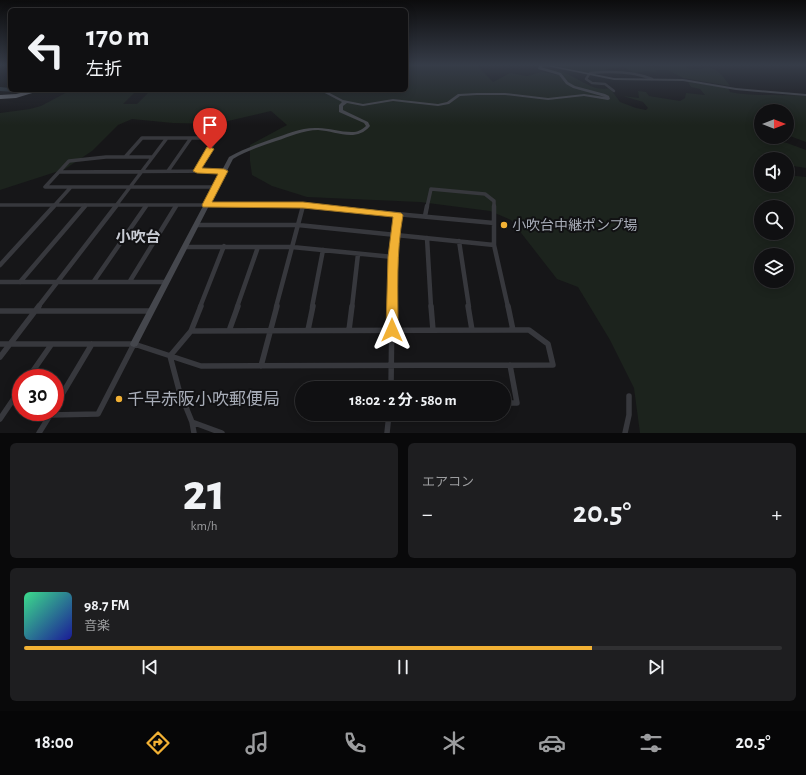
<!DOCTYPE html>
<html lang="ja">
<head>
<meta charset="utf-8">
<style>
  :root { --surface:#101012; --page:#1e1e20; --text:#f1f3f6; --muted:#9c9d9f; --line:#303032; --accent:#f2b134 }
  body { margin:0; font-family:"Alegreya Sans","Noto Sans JP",sans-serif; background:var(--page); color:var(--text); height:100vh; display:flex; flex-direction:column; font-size:15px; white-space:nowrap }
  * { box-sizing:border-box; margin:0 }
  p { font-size:13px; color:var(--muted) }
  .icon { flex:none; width:22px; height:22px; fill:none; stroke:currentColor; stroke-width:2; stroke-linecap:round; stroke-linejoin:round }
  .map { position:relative; height:433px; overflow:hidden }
  .details { display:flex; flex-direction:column; gap:10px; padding:10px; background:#09090a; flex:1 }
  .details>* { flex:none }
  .top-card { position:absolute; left:8px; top:8px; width:400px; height:84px; border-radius:6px; box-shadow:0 2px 10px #0003,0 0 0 1px var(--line); background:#101012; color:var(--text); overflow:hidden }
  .needle { width:26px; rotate:90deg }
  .fabs { position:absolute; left:754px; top:104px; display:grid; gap:8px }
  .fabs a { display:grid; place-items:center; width:40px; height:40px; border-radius:50%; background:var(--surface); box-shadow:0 2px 10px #0003,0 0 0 1px var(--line); font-size:20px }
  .speed { position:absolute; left:12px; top:369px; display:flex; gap:8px; font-size:20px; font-weight:700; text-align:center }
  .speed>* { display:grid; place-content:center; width:52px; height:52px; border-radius:50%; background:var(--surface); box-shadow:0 2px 10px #0003,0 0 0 1px var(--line); line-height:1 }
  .speed .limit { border:6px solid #d22; background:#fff; color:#111 }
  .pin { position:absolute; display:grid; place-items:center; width:34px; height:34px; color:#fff; margin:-41px -17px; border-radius:50% 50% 50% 0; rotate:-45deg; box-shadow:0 0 4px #0007 }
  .pin .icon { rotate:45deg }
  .me { position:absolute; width:44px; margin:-22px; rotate:0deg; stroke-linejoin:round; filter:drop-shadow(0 0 3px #0008) }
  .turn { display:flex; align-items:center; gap:14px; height:84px; padding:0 12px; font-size:18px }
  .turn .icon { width:52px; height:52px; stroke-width:2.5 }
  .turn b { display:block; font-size:28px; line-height:34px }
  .big { font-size:30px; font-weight:700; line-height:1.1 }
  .details .tile { flex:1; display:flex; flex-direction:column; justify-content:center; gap:6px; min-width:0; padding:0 14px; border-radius:6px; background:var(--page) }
  .details .dial { align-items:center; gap:0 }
  .dial b { font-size:52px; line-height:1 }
  .song { display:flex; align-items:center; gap:12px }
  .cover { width:48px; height:48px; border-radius:6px; background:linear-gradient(135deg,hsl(150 70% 55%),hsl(240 70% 35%)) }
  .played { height:4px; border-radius:2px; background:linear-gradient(90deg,var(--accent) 75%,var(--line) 75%) }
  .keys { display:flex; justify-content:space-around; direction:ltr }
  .heat { display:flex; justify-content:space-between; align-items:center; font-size:22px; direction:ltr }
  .details .tiles { flex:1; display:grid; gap:10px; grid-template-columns:1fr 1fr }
  .tile:last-child { grid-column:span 2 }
  .trip { position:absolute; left:295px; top:381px; width:216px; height:40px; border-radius:20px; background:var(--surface); box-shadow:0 2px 10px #0003,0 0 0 1px var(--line); font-weight:700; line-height:40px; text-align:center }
  .menu { display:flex; height:64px; justify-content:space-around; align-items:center; background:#060607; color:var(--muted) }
  .menu .icon { width:28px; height:28px }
  .menu .current { color:var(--accent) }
  .menu b { font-size:18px; color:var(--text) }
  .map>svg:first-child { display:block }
  .green { fill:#1c231d; fill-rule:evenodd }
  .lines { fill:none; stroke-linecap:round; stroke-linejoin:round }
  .river { fill:#2c353c; fill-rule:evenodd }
  .street-far3 { stroke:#37383d; stroke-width:2.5 }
  .street-far2 { stroke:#37383d; stroke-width:3.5 }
  .street-far1 { stroke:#37383d; stroke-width:4.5 }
  .street { stroke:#37383d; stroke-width:5.5 }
  .secondary { fill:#45474d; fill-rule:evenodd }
  .highway { fill:#63666e; fill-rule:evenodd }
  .route { fill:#f2b134; stroke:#9d7322 }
  .poi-dot { fill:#f2b134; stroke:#111113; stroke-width:1.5 }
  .labels { text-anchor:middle; stroke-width:4; stroke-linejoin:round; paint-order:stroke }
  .poi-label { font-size:14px; fill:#a8adb8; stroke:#111113; text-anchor:start }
  .neighbourhood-label { font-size:15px; font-weight:bold; fill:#c9ccd4; stroke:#111113 }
  .near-poi-label { font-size:17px; fill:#a8adb8; stroke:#111113; text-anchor:start }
</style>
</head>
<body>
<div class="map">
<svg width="806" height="433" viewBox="0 0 806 433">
  <rect width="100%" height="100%" fill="#161618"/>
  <path class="green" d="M 406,65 L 476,65 L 493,82 L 510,73 L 527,76 L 542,72 L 559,75 L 550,70 C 572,69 587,93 610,88 L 620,102 L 636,108 L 646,110 L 648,108 L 643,102 L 623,96 L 639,98 L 638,91 L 646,92 L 649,96 L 680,101 L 685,98 L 686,93 L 705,95 L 700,89 L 691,87 L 688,82 L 728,88 L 730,92 C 754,97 781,94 806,96 L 806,142 L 787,135 L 787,111 L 761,111 L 761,134 L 757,136 L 787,143 L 806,150 L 806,168 L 787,165 L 787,159 L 761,159 L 761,185 L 787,185 L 787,175 L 806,177 L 806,433 L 640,433 L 634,388 L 610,340 L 578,287 L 557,279 L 511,220 L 490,211 L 420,202 L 307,197 L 272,186 L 252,175 L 250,161 L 250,145 L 287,125 L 271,111 L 215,124 L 173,123 L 132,119 L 118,125 L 92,151 L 65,169 L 0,190 L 0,113 L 30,109 L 41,106 L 71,90 L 406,90 ZM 134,93 L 148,93 L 137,104 L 123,104 ZM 761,207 L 787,207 L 787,233 L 761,233 ZM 761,255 L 787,255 L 787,281 L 761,281 Z
    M 553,65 L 644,65 L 647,67 L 661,68 L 659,65 L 686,65 L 687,68 C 699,71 699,68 709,68 C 719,69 725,79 730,86 L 683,78 L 668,70 L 655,70 L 656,72 L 646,71 L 635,73 L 623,67 L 605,69 L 608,71 L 590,73 Z"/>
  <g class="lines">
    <path class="river" d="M 0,87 L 10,88 L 10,90 L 19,90 L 16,92 L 0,91 Z"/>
    <path class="street-far3" d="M 614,91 L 605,84 L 592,83 L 586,79 L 590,73 C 610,71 633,71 652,79"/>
    <path class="street-far2" d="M 126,156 L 142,138 L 216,138
      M 152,157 L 106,157 L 69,161 L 45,187 L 215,187
      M 168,171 L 191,138
      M 197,171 L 222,129
      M 59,172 L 224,171
      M 0,205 L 303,205 L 319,207
      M 53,207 L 71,187
      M 115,207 L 167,138
      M 145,207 L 146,205
      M 175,207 L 176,205
      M 303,207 L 303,205
      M 427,207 L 431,189 L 485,194 L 494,201 L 494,207"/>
    <path class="street-far1" d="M 309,206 L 494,223
      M 494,206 L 494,245 L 508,307
      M 425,216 L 427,206
      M 196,225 L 298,225 L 494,245
      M 427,238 L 431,307
      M 459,241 L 469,307
      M 185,247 L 292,247 L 393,257
      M 0,265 L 54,206
      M 94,281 L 146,206
      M 130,281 L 176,206
      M 0,282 L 166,282
      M 20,282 L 85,206
      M 38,307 L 116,206
      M 200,307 L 224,246
      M 237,307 L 258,247
      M 276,307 L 303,206
      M 312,307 L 323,250
      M 352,307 L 358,254
      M 392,307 L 393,258 L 398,215"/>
    <path class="street" d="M 431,306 L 433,330
      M 468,306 L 472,330
      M 508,306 L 513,330
      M 0,311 L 151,311
      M 308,330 L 313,306
      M 349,330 L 352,306
      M 229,331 L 238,306
      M 0,344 L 134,344 L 201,366 L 553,365 L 548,344 L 529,330 L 191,331
      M 170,356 L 191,331 L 201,306
      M 170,356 L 179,390 L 192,422 L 194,433
      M 0,357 L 39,306
      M 261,366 L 277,306
      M 28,378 L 51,345
      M 391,388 L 392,306
      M 504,403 L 517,403 L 510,365
      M 55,406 L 92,344
      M 50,415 L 98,414 L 134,344
      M 0,419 L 21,388
      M 192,422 L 222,433
      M 39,433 L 52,412
      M 387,433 L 389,414
      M 625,433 L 629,415 L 629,396"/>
    <path class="secondary" d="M 539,65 L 549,65 L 614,78 L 683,79 L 736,88 L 806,94 L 806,96 L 736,90 L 683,81 L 614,80 L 546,66 L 541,67 L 561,73 L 568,82 L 575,86 L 605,94 L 609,96 L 610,99 L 608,100 L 584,96 L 548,100 L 505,95 L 477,95 L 460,96 L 449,104 L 438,106 L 393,101 L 363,106 L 347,103 L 343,106 L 343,110 L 368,122 L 370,126 C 356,143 336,131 318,130 C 303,130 289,137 276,141 C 261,146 246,151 233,159 L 137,346 L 134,347 L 131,346 L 130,344 L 131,342 L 229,157 C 243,149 258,144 272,139 C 287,134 302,127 318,128 C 329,128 340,132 352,132 C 358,132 361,130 366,126 L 364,123 L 339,112 L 339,105 L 342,102 L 319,90 L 324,90 L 343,100 L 363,104 L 393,99 L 438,104 L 447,102 L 458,94 L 477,93 L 505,93 L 548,98 L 584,94 L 605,97 L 573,88 L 566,84 L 559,75 L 538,69 Z"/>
    <path class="highway" d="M 33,90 L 42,90 L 16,98 L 0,99 L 0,95 L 16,94 Z"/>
  </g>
  <linearGradient id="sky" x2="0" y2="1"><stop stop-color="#0c0c0d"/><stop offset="0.52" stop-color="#363c48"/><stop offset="1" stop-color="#363c48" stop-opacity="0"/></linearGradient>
  <rect width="806" height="125" fill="url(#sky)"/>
  <path class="route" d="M 207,147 L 210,147 L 214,149 L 202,168 L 224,169 L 228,171 L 212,202 L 303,202 L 401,213 L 403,215 C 396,253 398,291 398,330 L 396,333 L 392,335 L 388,333 L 386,330 L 388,257 L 393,217 L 303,208 L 203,207 L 202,205 L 218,174 L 197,173 L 193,171 Z"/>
  <g class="poi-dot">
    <circle cx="504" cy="225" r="4"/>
    <circle cx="119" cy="399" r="4"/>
  </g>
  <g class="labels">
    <g class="poi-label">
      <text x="512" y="230">小吹台中継ポンプ場</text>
    </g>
    <g class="neighbourhood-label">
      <text x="138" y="242">小吹台</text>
    </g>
    <g class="near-poi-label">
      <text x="127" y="405">千早赤阪小吹郵便局</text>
    </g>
  </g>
</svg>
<div class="fabs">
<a><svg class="needle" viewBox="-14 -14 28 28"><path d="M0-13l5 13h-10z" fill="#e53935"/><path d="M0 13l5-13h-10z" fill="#9c9d9f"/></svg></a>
<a><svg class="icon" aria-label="sound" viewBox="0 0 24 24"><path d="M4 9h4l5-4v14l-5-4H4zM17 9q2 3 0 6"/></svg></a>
<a><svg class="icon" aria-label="search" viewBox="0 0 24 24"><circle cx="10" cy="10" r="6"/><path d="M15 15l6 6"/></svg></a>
<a><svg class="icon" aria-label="layers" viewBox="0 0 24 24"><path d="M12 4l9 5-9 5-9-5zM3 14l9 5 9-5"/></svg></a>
</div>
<div class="speed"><div class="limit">30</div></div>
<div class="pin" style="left:210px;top:149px;background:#d93025"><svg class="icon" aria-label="arrive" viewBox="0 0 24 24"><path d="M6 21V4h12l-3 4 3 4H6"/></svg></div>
<svg class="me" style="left:392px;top:330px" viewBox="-20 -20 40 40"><path d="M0-17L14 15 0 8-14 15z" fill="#f2b134" stroke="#fff" stroke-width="4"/></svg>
<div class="trip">18:02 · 2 分 · 580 m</div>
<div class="top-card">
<div class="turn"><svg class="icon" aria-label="left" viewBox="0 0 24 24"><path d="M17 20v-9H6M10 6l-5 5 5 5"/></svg><div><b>170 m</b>左折</div></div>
</div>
</div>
<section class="details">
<div class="tiles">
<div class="tile dial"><b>21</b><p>km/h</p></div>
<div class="tile"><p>エアコン</p>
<div class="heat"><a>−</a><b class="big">20.5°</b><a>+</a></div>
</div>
<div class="tile">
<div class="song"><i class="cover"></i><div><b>98.7 FM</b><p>音楽</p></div></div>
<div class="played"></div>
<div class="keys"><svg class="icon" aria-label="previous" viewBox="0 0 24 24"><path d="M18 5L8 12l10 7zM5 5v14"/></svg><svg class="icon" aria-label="pause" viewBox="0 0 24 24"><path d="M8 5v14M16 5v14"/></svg><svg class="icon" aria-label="next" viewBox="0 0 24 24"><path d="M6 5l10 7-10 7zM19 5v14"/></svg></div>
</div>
</div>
</section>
<nav class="menu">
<b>18:00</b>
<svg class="icon current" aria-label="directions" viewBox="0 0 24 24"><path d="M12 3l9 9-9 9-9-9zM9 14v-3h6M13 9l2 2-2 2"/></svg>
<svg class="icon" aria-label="music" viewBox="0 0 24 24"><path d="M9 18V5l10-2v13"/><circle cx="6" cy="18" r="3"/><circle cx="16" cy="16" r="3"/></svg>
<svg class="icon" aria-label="phone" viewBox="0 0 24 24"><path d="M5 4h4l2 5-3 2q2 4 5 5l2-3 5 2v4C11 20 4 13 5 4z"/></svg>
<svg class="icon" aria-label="climate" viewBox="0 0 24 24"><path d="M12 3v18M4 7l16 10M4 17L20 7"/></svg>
<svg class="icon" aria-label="car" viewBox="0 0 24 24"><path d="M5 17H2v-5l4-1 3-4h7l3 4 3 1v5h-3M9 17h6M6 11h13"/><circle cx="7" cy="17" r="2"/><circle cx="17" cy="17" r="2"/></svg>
<svg class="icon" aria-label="filters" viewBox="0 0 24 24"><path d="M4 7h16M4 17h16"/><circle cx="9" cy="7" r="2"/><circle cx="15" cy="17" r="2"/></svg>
<b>20.5°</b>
</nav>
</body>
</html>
